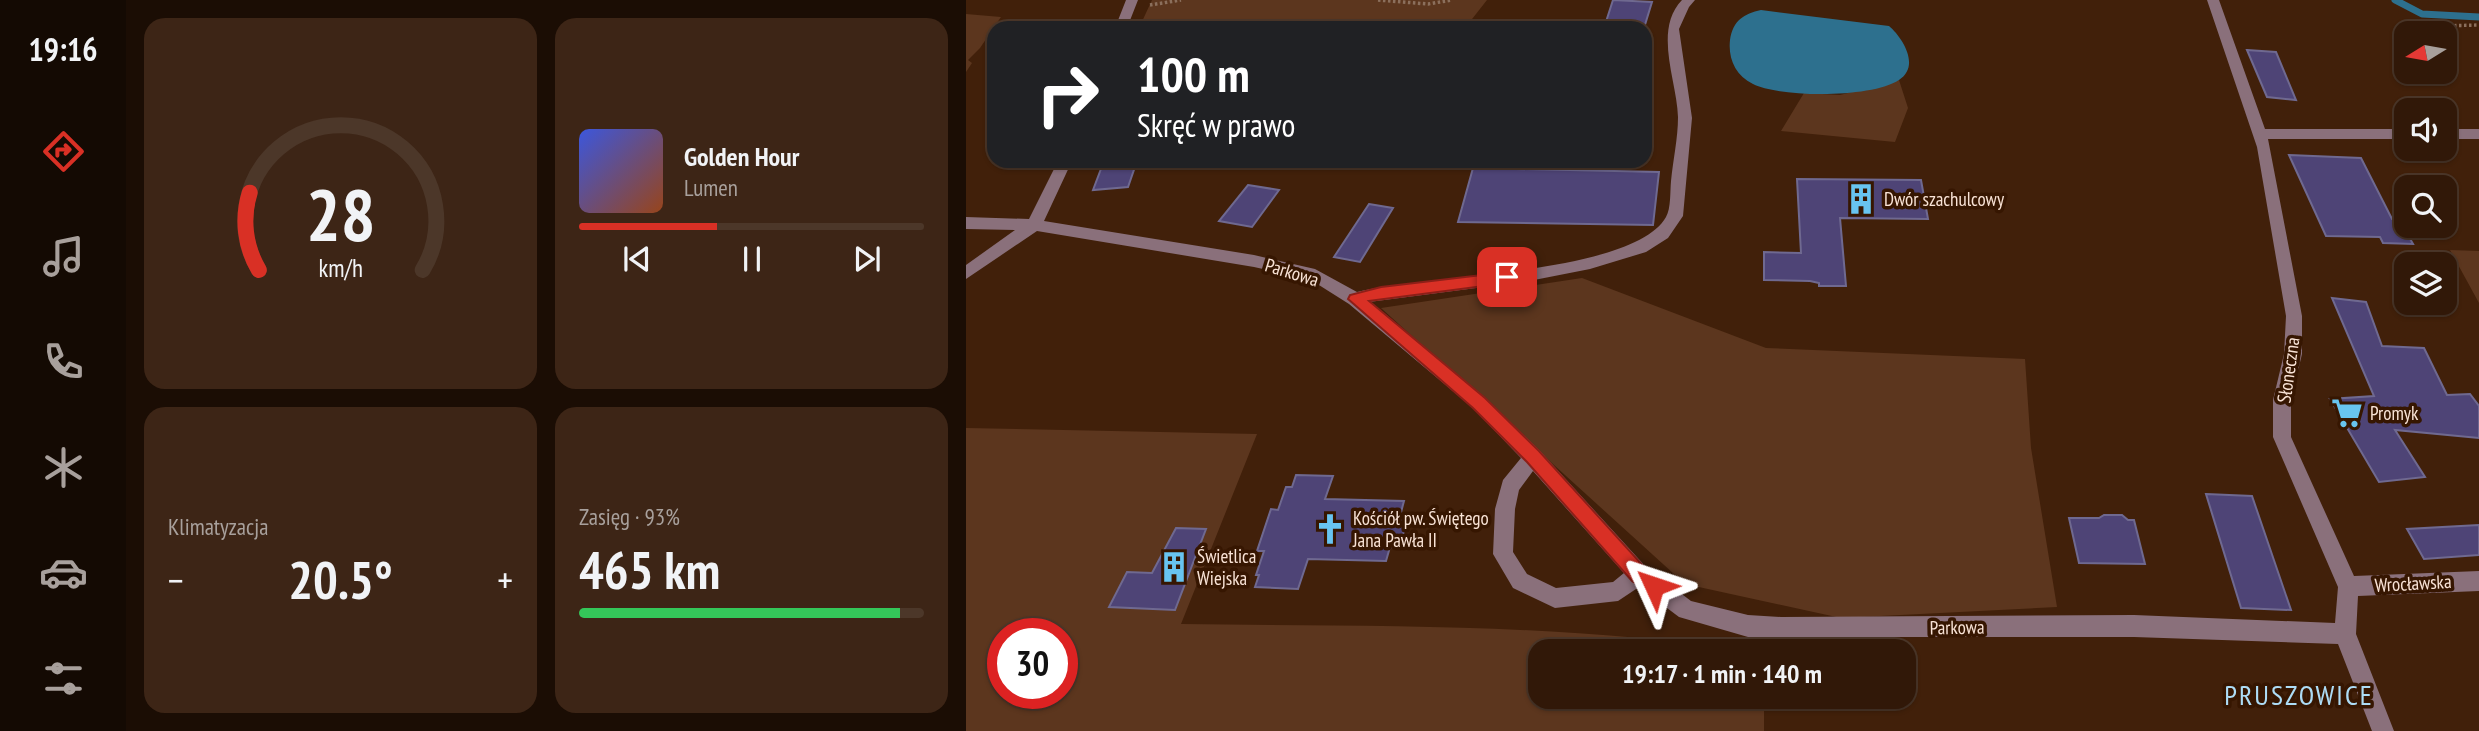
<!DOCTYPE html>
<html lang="pl">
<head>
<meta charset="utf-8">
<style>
  :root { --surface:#311808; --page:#3d2516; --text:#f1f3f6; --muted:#a8a09c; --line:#4c3729; --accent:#d93025 }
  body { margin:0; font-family:"PT Sans Narrow",sans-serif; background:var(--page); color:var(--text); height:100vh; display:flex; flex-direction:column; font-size:26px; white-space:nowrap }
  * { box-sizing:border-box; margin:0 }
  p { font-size:23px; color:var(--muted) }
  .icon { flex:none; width:38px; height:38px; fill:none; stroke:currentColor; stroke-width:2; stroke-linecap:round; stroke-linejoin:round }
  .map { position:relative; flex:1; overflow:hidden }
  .sheet { display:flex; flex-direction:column; gap:18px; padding:18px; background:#1b0d04; width:840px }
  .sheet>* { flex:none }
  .hud { position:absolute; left:21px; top:21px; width:665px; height:147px; border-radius:21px; box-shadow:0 2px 5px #0004,0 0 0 2px var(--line); background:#202124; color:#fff; overflow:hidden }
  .needle { width:46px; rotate:259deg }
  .fabs { position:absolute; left:1428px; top:21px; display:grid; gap:14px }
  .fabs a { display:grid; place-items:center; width:63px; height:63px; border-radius:14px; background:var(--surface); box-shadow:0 2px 5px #0004,0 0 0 2px var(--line); font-size:35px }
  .speed { position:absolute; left:21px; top:618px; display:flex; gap:14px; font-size:35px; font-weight:700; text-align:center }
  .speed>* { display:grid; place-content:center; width:91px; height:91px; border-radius:50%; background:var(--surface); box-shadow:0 2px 5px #0004,0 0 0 2px var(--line); line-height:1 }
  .speed .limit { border:10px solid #d22; background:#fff; color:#111 }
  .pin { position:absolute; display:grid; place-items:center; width:60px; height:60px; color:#fff; margin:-30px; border-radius:14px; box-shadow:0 4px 10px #0006 }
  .me { position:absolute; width:77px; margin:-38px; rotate:312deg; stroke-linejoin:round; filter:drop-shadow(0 0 5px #0008) }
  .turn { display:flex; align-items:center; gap:24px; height:147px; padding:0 35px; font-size:32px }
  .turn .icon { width:91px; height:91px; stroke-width:2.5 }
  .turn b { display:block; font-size:49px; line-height:60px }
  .big { font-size:52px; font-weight:700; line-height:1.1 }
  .sheet .tile { flex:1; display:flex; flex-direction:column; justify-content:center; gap:10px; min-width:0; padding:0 24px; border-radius:21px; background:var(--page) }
  .sheet .dial { align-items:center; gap:0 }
  .dial svg { height:182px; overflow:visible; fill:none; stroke:var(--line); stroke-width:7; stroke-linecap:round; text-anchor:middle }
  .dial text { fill:var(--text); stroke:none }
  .song { display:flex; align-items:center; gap:21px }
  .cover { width:84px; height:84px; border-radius:10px; background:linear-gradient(135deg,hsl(230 70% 55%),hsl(20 70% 35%)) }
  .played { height:7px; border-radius:4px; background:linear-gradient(90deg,var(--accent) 40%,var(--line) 40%) }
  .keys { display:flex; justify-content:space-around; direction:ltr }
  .heat { display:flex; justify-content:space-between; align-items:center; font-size:38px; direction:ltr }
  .charge { height:10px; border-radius:5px; background:linear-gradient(90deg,#34c759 93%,var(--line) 0) }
  .sheet .tiles { flex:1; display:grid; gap:18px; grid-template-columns:repeat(2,1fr) }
  .trip { position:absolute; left:562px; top:639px; width:388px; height:70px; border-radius:21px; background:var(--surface); box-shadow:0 2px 5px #0004,0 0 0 2px var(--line); font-weight:700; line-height:70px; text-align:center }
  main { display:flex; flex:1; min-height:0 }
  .dock { display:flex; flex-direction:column; width:126px; justify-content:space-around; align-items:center; background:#140a03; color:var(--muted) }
  .dock .icon { width:49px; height:49px }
  .dock .on { color:var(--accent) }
  .dock b { font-size:32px; color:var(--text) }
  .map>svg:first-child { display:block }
  .green { fill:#5c361e; fill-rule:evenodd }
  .water { fill:#2d708e }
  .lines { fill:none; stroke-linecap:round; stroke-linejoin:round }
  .stream { stroke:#2d708e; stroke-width:7 }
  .building { fill:#4e4476; stroke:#6f6990; stroke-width:2 }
  .path { stroke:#8b6f5c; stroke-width:3.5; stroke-dasharray:2.5 2.5; stroke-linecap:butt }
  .minor { fill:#8a707b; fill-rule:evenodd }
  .route { fill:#d93025; stroke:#8d1f18; stroke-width:2 }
  .labels { text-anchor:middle; stroke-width:7; stroke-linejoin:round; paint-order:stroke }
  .poi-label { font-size:19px; fill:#f9e3d6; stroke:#361601; text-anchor:start }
  .street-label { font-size:19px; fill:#f9e3d6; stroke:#361601 }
  .near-quarter-label { font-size:28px; letter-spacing:2px; fill:#addcf5; stroke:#361601 }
</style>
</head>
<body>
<main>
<nav class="dock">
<b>19:16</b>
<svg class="icon on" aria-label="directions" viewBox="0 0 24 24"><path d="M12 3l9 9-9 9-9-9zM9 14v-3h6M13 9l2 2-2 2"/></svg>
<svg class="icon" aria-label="music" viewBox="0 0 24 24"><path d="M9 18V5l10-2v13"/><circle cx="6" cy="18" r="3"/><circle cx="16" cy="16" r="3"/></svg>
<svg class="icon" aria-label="phone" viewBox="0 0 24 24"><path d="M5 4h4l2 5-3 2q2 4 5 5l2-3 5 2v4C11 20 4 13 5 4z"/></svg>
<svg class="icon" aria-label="climate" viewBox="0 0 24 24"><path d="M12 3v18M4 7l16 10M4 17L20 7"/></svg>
<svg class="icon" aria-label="car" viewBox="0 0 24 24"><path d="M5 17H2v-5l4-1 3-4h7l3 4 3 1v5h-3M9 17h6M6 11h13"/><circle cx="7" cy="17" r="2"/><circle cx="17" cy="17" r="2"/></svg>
<svg class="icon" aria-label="filters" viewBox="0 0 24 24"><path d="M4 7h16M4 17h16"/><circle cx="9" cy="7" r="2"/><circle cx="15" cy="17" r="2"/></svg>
</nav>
<section class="sheet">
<div class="tiles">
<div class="tile dial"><svg viewBox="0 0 100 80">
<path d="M14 69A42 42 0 1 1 86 69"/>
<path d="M14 69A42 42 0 0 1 10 35" stroke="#d93025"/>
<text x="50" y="56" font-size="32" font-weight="700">28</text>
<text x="50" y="72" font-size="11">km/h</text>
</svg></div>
<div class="tile">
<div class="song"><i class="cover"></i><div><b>Golden Hour</b><p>Lumen</p></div></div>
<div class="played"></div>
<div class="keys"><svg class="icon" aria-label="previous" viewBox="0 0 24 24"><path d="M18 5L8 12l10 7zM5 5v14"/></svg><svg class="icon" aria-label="pause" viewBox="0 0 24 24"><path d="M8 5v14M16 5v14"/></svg><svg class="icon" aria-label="next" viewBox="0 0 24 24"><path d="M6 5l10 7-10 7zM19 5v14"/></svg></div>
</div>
<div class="tile"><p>Klimatyzacja</p>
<div class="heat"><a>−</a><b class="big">20.5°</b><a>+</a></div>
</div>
<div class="tile"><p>Zasięg · 93%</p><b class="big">465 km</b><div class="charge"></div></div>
</div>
</section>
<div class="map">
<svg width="1513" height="731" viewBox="0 0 1513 731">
  <rect width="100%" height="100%" fill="#41200a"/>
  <path class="green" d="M 186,0 L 521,0 L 499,28 L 173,28 Z
    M 0,14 L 35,17 L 14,48 L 2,60 L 6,63 L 0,72 Z
    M 933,80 L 942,108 L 929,142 L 815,131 L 838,93 L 874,95 Z
    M 1484,250 L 1513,251 L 1513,303 Z
    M 616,278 L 800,348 L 1059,359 L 1065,448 L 1091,607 L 875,618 L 719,584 L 415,308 Z
    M 0,428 L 291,434 L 215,624 C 402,627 592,622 777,651 L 574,651 L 574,696 L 798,697 L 798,731 L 0,731 ZM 37,634 L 96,634 L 96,693 L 37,693 Z"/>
  <path class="water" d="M 795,10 L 923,26 C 936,37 955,66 933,80 C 906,98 816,98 787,84 C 769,75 762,58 764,40 C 767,20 778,14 795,10 Z"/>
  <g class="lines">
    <path class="stream" d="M 1429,0 L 1456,14 L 1513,17"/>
  </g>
  <path class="building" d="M 647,0 L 686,2 L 678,28 L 638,28 Z
    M 1281,50 L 1310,52 L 1330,100 L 1301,97 Z
    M 1323,155 L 1395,158 L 1426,219 L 1433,219 L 1447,244 L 1417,243 L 1414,237 L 1360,236 Z
    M 138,161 L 171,161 L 162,187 L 127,190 Z
    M 507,168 L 693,172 L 687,225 L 492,222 Z
    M 831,179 L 955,180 L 962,219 L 874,218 L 880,286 L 853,286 L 853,283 L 844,281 L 798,280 L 798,252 L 835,253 Z
    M 282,185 L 313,190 L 286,227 L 253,221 Z
    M 403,204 L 427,208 L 394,262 L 368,257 Z
    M 1366,298 L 1400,302 L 1416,346 L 1458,348 L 1481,395 L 1504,394 L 1513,406 L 1513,438 L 1429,430 L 1459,477 L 1413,482 L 1364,399 L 1408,396 Z
    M 330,475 L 367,476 L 359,499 L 438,501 L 434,516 L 442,517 L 433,548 L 424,547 L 420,561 L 342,559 L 332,589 L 289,587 L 293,575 L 290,575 L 298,551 L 291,551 L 305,509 L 312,510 L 320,487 L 326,487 Z
    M 1240,494 L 1286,496 L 1325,610 L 1275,608 Z
    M 1138,515 L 1156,515 L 1162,520 L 1168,520 L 1179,564 L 1113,563 L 1103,518 L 1133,518 Z
    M 1513,525 L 1513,555 L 1458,559 L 1441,529 Z
    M 210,528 L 240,529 L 209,610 L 143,607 L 161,572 L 186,573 Z"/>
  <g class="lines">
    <path class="path" d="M 412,0 L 462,4 L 486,0
      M 184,5 L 215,0
      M 1473,26 L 1513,25"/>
    <path class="minor" d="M 160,0 L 172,0 L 161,28 L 149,28 Z
      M 716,0 L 729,0 L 723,7 L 713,29 L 726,118 L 717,216 L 702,238 L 680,252 L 624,269 L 563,281 L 403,302 L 519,398 L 574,451 L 680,567 L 725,601 L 782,615 L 815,617 L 1168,615 L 1369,623 L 1372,587 L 1307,437 L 1307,400 L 1318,354 L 1320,316 L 1291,147 L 1241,0 L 1253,0 L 1299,129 L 1440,129 L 1440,139 L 1302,139 L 1336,316 L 1336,354 L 1325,400 L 1325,437 L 1388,576 L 1513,571 L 1513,591 L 1392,596 L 1390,634 L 1428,731 L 1406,731 L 1372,644 L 1168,637 L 782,637 L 713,617 L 673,587 L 652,601 L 589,608 L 547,588 L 527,554 L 529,509 L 537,480 L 555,458 L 507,408 L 383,304 L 345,280 L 288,267 L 71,231 L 0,279 L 0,265 L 49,230 L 0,229 L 0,217 L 63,219 L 92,161 L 106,161 L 78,221 L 288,255 L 349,269 L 391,292 C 456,275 667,275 700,217 C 705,208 704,192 705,181 C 707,160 712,138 712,117 C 711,81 687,30 716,0 ZM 567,471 L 658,573 L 647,582 L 590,588 L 561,574 L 547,552 L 549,509 L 553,490 Z
      M 1479,129 L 1513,129 L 1513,139 L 1479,139 Z"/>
  </g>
  <path class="route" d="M 541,272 L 548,277 L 541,283 L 403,301 L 519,398 L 573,451 L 679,568 L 695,580 L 698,586 L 695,593 L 688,596 L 666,581 L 561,462 L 507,408 L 382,299 L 384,295 L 415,287 Z"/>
  <defs>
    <symbol id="building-bare" viewBox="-9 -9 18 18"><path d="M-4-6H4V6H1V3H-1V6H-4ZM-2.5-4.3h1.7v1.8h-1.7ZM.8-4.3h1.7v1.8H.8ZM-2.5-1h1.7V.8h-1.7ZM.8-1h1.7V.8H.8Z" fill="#68c4f0" stroke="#361601" stroke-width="2.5" paint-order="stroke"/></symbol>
    <symbol id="supermarket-bare" viewBox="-9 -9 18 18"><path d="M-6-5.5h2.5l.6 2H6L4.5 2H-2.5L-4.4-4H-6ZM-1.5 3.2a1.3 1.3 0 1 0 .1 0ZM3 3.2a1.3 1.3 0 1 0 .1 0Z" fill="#68c4f0" stroke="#361601" stroke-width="2.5" paint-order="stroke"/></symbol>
    <symbol id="church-bare" viewBox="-9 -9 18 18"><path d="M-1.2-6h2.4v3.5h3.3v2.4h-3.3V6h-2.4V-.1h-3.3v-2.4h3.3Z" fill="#68c4f0" stroke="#361601" stroke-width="2.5" paint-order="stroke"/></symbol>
  </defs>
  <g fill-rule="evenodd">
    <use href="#building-bare" x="873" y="177" width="44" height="44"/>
    <use href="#supermarket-bare" x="1359" y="391" width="44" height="44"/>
    <use href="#church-bare" x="342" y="507" width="44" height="44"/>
    <use href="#building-bare" x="186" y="545" width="44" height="44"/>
  </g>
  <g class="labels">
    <g class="poi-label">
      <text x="918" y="206">Dwór szachulcowy</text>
      <text x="1404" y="420">Promyk</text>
      <text x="387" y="525">Kościół pw. Świętego<tspan x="387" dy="22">Jana Pawła II</tspan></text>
      <text x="231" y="563">Świetlica<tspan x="231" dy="22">Wiejska</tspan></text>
    </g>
    <g class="street-label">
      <text transform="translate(326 272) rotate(17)" y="7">Parkowa</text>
      <text transform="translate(1322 370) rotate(-82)" y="7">Słoneczna</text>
      <text transform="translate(1447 583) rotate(-3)" y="7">Wrocławska</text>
      <text transform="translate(991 627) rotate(-1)" y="7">Parkowa</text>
    </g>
    <g class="near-quarter-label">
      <text x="1333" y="705">PRUSZOWICE</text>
    </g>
  </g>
</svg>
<div class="fabs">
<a><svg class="needle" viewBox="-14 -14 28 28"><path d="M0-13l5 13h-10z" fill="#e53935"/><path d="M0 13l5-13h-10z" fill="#a8a09c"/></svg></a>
<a><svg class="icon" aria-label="sound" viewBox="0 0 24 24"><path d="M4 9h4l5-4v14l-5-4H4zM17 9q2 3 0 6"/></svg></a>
<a><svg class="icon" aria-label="search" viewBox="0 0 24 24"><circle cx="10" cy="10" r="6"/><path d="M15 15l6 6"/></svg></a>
<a><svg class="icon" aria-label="layers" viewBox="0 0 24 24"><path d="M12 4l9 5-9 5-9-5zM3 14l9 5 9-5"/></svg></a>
</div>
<div class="speed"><div class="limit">30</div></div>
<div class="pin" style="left:541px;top:277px;background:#d93025"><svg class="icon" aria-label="arrive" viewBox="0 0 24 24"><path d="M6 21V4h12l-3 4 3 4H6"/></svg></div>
<svg class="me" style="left:688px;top:586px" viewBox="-20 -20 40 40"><path d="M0-17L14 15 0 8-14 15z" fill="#d93025" stroke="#fff" stroke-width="4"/></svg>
<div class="trip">19:17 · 1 min · 140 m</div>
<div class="hud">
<div class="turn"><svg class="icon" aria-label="right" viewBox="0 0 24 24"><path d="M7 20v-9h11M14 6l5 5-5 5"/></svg><div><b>100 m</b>Skręć w prawo</div></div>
</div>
</div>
</main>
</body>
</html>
